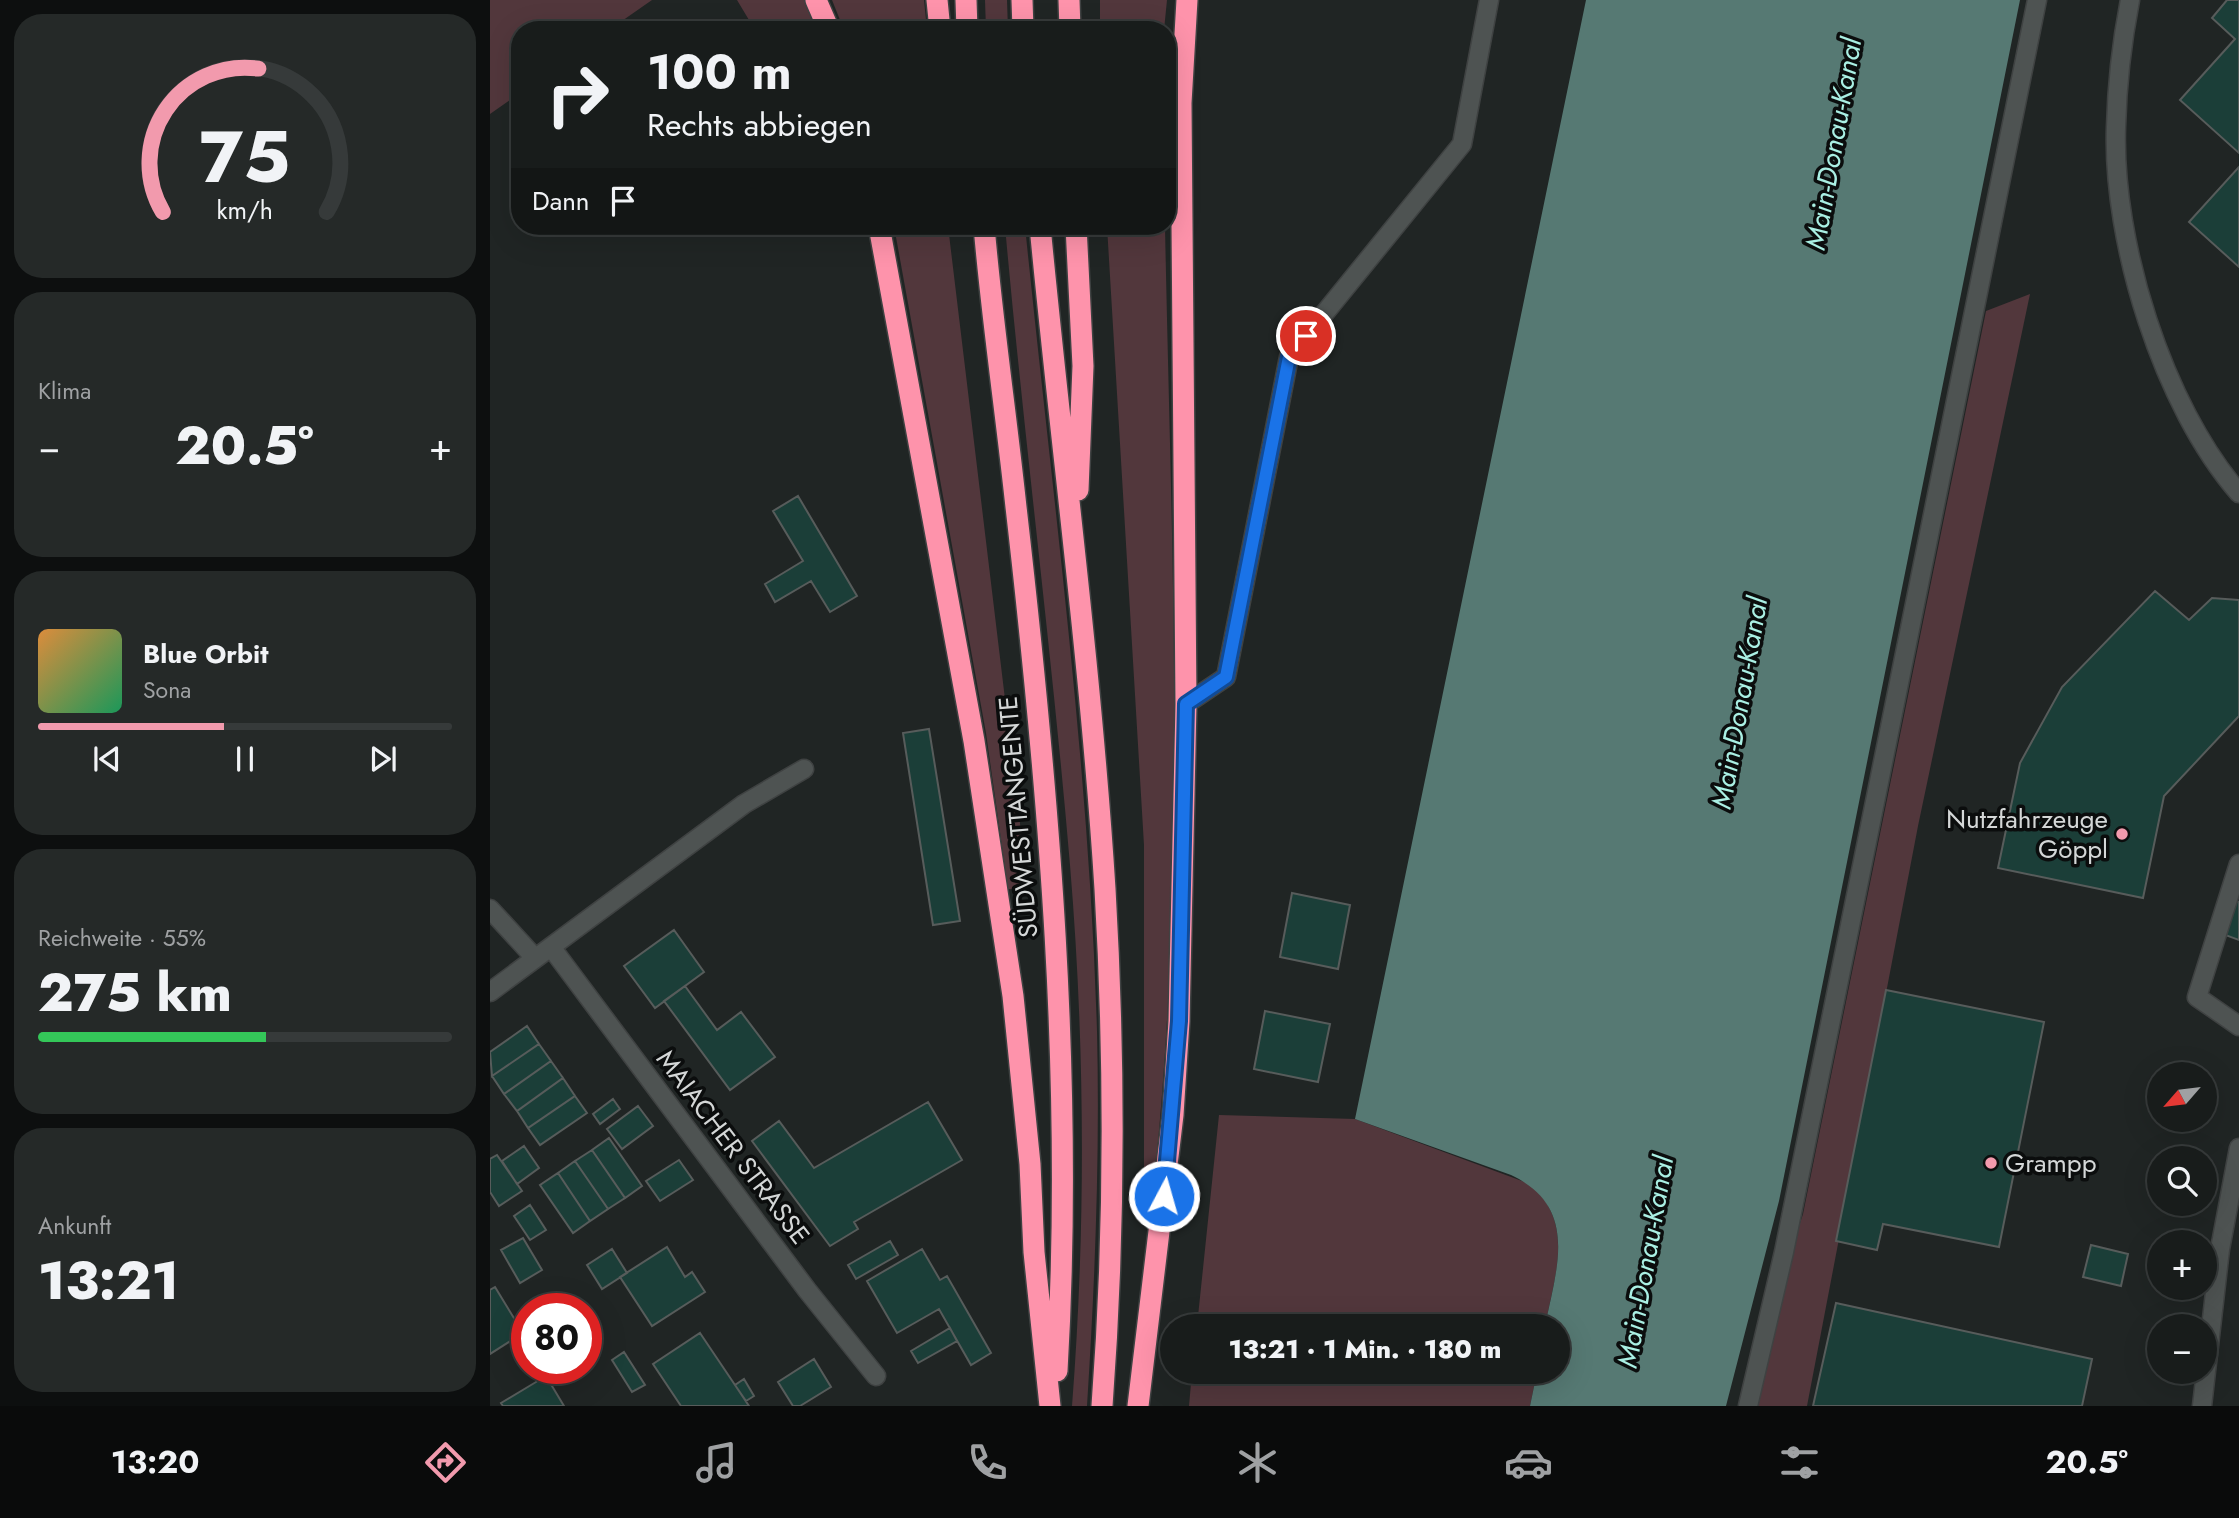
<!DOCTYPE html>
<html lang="de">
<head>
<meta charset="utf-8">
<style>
  :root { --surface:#181c1b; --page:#252928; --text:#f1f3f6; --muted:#9fa1a3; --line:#363a3a; --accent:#f29aad }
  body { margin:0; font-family:Jost,sans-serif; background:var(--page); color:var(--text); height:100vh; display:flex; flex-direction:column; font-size:26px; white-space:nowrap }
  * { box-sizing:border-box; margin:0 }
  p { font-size:23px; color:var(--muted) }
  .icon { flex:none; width:38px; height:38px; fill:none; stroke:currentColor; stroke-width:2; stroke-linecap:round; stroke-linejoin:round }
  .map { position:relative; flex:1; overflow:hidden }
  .panel { display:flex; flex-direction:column; gap:14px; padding:14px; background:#0d0f0f; width:490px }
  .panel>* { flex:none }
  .banner { position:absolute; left:21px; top:21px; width:665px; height:214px; border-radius:28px; box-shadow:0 7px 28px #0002,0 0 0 2px var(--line); background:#181c1b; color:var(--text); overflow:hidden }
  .needle { width:46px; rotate:242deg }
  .fabs { position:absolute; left:1657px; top:1062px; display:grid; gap:14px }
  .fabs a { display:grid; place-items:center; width:70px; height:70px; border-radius:50%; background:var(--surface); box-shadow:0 7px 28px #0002,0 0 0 2px var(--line); font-size:35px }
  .speed { position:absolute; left:21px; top:1293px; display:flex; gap:14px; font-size:35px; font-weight:700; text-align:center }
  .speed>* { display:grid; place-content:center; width:91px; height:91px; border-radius:50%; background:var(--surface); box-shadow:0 7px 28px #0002,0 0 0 2px var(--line); line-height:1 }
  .speed .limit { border:10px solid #d22; background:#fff; color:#111 }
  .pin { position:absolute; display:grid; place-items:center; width:60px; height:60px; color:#fff; margin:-30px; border:4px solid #fff; border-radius:50%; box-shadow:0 2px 7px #0007 }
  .me { position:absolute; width:77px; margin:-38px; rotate:6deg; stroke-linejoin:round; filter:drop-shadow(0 0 5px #0008) }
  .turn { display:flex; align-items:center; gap:24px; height:147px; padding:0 21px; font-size:32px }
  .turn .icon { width:91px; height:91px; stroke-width:2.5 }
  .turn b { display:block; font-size:49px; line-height:60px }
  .then { display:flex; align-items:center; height:66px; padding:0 21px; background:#0003; gap:14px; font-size:26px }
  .big { font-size:52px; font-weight:800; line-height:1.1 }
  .panel .widget { flex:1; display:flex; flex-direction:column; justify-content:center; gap:10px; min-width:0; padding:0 24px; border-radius:28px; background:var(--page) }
  .panel .dial { align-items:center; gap:0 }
  .dial svg { height:182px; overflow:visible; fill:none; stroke:var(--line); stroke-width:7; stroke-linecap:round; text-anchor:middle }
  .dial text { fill:var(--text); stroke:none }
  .song { display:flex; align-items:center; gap:21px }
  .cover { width:84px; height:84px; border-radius:10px; background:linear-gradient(135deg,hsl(30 70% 55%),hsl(150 70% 35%)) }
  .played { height:7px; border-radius:4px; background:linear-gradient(90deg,var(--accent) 45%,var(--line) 45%) }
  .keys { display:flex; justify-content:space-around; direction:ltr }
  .heat { display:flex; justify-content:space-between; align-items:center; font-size:38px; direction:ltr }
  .charge { height:10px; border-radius:5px; background:linear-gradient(90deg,#34c759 55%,var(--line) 0) }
  .trip { position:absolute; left:670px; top:1314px; width:410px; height:70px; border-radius:35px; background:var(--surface); box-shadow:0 7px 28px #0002,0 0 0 2px var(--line); font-weight:800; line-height:70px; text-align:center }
  .dock { display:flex; height:112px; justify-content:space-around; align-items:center; background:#0a0b0b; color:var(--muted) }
  .dock .icon { width:49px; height:49px }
  .dock .current { color:var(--accent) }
  .dock b { font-size:32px; color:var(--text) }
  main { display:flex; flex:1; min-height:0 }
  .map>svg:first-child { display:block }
  .green { fill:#52373c }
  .water { fill:#567973 }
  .building { fill:#1b3e38; stroke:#575c5b; stroke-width:2 }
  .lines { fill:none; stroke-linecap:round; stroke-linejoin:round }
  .minor-casing { stroke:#3f4242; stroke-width:21 }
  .highway-casing { stroke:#3f4242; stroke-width:24 }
  .minor { stroke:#4e5352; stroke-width:18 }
  .highway { stroke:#fe93ab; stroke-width:21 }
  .route-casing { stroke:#114b97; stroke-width:18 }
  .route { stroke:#1a73e8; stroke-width:12 }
  .poi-dot { fill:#f29aad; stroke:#0b0d0d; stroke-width:2.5 }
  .labels { text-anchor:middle; stroke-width:7; stroke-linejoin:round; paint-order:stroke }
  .street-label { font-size:26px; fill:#d4d7d7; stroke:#0b0d0d }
  .poi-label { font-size:26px; fill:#d4d7d7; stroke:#0b0d0d; text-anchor:end }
  .water-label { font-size:28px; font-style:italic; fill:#aaf0e4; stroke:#0b0d0d }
</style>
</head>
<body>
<main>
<section class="panel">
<div class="widget dial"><svg viewBox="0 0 100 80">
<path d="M14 69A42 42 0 1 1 86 69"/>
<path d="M14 69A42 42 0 0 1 56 6" stroke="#f29aad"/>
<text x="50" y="56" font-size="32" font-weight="700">75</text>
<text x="50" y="72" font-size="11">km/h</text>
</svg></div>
<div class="widget"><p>Klima</p>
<div class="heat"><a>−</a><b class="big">20.5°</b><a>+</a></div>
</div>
<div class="widget">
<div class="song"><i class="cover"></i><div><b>Blue Orbit</b><p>Sona</p></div></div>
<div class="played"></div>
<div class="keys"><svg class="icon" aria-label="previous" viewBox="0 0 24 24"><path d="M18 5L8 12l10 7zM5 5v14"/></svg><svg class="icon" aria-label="pause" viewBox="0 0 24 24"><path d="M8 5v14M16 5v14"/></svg><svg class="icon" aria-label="next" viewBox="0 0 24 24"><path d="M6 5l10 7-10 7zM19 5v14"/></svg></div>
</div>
<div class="widget"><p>Reichweite · 55%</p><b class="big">275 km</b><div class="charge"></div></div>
<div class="widget"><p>Ankunft</p><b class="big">13:21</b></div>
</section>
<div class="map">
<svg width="1749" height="1406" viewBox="0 0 1749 1406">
  <rect width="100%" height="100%" fill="#202524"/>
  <path class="green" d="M 0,0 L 162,0 L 119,30 L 30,30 L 30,93 L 0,114 Z
    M 247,0 L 316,0 L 328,30 L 265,30 Z
    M 342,0 L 434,0 L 437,30 L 354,30 Z
    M 495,0 L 517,0 L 518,30 L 496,30 Z
    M 610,0 L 677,0 L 674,30 L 610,30 Z
    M 404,226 L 458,226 L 538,890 L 518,889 L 496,733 Z
    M 515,226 L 535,226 C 562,494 599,762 607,1031 C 610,1156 605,1281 597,1406 L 582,1406 C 596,1226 595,1045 580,865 C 562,652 534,439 515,226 Z
    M 617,226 L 675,226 C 681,541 697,859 665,1173 L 654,1172 L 654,845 Z
    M 1540,294 L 1428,826 L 1317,1406 L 1250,1406 L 1313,1214 L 1496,311 Z
    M 729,1115 L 865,1119 L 1040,1184 C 1085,1223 1065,1275 1055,1326 L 707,1326 Z
    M 702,1372 L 1047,1372 L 1040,1406 L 699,1406 Z"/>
  <path class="water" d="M 1096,0 L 1530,0 L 1289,1201 L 1236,1406 L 1040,1406 L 1047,1372 L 1068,1372 L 1068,1326 L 1055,1326 C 1067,1267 1089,1207 1021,1175 L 865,1119 Z"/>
  <path class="building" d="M 1737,0 L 1749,0 L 1749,153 L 1690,100 L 1745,39 L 1722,18 Z
    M 1749,167 L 1749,267 L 1699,222 Z
    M 308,496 L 367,596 L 340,612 L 321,581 L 285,602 L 275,584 L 313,561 L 283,511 Z
    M 1665,591 L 1699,620 L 1722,598 L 1749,600 L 1749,716 L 1674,796 L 1653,898 L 1508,868 L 1530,763 L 1572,687 Z
    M 439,729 L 470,921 L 443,925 L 413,733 Z
    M 802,893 L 860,905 L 848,969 L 790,957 Z
    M 1731,895 L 1749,902 L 1749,940 L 1719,929 Z
    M 184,930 L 214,972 L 165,1008 L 134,966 Z
    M 195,986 L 227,1030 L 251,1012 L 285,1057 L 240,1090 L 174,1001 Z
    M 1396,990 L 1554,1022 L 1509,1247 L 1393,1224 L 1387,1250 L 1346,1241 Z
    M 775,1011 L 840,1024 L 828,1082 L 764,1069 Z
    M 37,1026 L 49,1044 L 2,1076 L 0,1052 Z
    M 49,1044 L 61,1061 L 14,1094 L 2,1076 Z
    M 61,1061 L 73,1078 L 27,1111 L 14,1094 Z
    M 73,1078 L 85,1096 L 38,1128 L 27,1111 Z
    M 85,1096 L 97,1113 L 50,1145 L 38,1128 Z
    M 123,1099 L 130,1109 L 110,1124 L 103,1114 Z
    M 438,1102 L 472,1160 L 364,1222 L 368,1229 L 340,1246 L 262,1141 L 289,1121 L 324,1168 Z
    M 148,1106 L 163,1126 L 132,1149 L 117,1129 Z
    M 119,1138 L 152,1186 L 135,1198 L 102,1150 Z
    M 34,1146 L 49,1168 L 27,1184 L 12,1161 Z
    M 102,1150 L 135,1198 L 118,1209 L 85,1161 Z
    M 7,1155 L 32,1191 L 9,1206 L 0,1192 L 0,1159 Z
    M 189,1160 L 203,1180 L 170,1201 L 156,1181 Z
    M 85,1161 L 118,1209 L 100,1221 L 68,1173 Z
    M 68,1173 L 100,1221 L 83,1233 L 50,1185 Z
    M 40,1205 L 56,1230 L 40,1240 L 24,1216 Z
    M 33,1238 L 52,1270 L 30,1283 L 11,1250 Z
    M 400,1241 L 408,1255 L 366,1279 L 358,1265 Z
    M 1601,1245 L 1638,1254 L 1631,1286 L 1593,1277 Z
    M 177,1247 L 195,1277 L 202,1272 L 215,1292 L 162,1326 L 130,1277 Z
    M 122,1249 L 137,1273 L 112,1289 L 97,1265 Z
    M 432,1249 L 450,1280 L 457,1276 L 501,1353 L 481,1365 L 449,1309 L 407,1333 L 377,1281 Z
    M 5,1287 L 33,1333 L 0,1354 L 0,1290 Z
    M 1346,1303 L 1602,1359 L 1592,1406 L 1323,1406 Z
    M 460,1328 L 467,1341 L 428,1363 L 421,1351 Z
    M 210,1333 L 245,1385 L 259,1406 L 191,1406 L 163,1364 Z
    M 134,1352 L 155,1385 L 142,1392 L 122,1360 Z
    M 324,1359 L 341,1387 L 310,1406 L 303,1406 L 288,1382 Z
    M 56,1376 L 74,1406 L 13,1406 L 11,1403 Z
    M 254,1379 L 264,1396 L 256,1401 L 245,1385 Z"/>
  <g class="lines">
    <defs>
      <path id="minor" d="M 1640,0 C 1632,41 1627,85 1626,127 C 1622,242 1673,406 1749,493
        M 696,704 L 736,677 L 799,357 L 972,144 L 999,0
        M 1749,864 L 1707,997 L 1749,1026
        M 0,909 L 45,958
        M 61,947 L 317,1290 L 386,1376
        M 0,992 L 254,804 L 314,769
        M 1258,1406 L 1294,1252 L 1547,0
        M 1712,1406 L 1730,1249 L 1749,1148"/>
      <path id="highway" d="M 326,0 L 339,30
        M 447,0 L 450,30
        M 476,0 L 477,30
        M 532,0 L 533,30
        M 579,0 L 580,30
        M 389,226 L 484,741 L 523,996 L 540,1164 L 544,1252 L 560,1406
        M 494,226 C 502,320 516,413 526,507 C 559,794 584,1082 567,1371
        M 550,226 C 571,447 601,667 615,889 C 625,1061 625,1234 612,1406
        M 586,226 L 593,366 L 588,490
        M 648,1406 L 683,1115 L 689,1021 L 696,704 L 691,103 L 697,0"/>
    </defs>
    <use href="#minor" class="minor-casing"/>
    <use href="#highway" class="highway-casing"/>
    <use href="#minor" class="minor"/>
    <use href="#highway" class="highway"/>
  </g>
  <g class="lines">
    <defs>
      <path id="route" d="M 674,1196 L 689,1021 L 696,704 L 736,677 L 799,357 L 816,336"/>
    </defs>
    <use href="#route" class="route-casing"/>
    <use href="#route" class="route"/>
  </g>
  <g class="poi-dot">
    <circle cx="1632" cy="834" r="7"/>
    <circle cx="1501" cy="1163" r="7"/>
  </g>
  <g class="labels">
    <g class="street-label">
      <text transform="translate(528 817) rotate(-95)" y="9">SÜDWESTTANGENTE</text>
      <text transform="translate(243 1147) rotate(53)" y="9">MAIACHER STRASSE</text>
    </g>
    <g class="poi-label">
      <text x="1618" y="828">Nutzfahrzeuge<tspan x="1618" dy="30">Göppl</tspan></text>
      <text x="1515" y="1172" text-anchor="start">Grampp</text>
    </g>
    <g class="water-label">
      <text transform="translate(1343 144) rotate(-80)" y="10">Main-Donau-Kanal</text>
      <text transform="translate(1249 703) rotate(-80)" y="10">Main-Donau-Kanal</text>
      <text transform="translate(1155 1262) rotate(-80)" y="10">Main-Donau-Kanal</text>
    </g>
  </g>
</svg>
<div class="fabs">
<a><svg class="needle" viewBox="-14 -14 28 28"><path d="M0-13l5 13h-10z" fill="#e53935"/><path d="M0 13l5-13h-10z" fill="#9fa1a3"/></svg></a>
<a><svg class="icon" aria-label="search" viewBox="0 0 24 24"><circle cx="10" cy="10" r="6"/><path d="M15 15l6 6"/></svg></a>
<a>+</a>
<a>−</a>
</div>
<div class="speed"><div class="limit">80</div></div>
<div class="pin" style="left:816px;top:336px;background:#d93025"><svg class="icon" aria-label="arrive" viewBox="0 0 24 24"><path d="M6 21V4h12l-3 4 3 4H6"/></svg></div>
<svg class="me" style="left:674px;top:1196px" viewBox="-20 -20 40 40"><circle r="17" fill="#1a73e8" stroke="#fff" stroke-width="3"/><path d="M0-11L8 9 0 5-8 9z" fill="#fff"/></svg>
<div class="trip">13:21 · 1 Min. · 180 m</div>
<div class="banner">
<div class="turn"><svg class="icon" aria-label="right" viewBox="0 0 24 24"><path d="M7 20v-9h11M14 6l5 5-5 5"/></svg><div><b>100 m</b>Rechts abbiegen</div></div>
<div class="then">Dann<svg class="icon" aria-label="arrive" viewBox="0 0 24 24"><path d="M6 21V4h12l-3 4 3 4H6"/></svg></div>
</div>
</div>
</main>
<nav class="dock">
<b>13:20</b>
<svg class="icon current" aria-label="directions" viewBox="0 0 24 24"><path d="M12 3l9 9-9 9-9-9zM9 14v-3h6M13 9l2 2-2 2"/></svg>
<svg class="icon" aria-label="music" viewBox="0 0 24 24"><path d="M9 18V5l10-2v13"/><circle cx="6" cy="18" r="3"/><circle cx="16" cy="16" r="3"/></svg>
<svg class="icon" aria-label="phone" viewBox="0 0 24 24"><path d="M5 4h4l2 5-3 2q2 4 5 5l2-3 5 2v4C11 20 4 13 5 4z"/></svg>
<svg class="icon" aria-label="climate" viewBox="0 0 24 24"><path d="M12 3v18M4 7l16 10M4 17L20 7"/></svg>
<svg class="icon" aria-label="car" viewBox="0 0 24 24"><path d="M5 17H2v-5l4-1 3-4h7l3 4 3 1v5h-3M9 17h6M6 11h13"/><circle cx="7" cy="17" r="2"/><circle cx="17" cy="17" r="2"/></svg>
<svg class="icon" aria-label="filters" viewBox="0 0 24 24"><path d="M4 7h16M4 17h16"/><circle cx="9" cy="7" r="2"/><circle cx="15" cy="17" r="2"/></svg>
<b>20.5°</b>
</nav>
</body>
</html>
